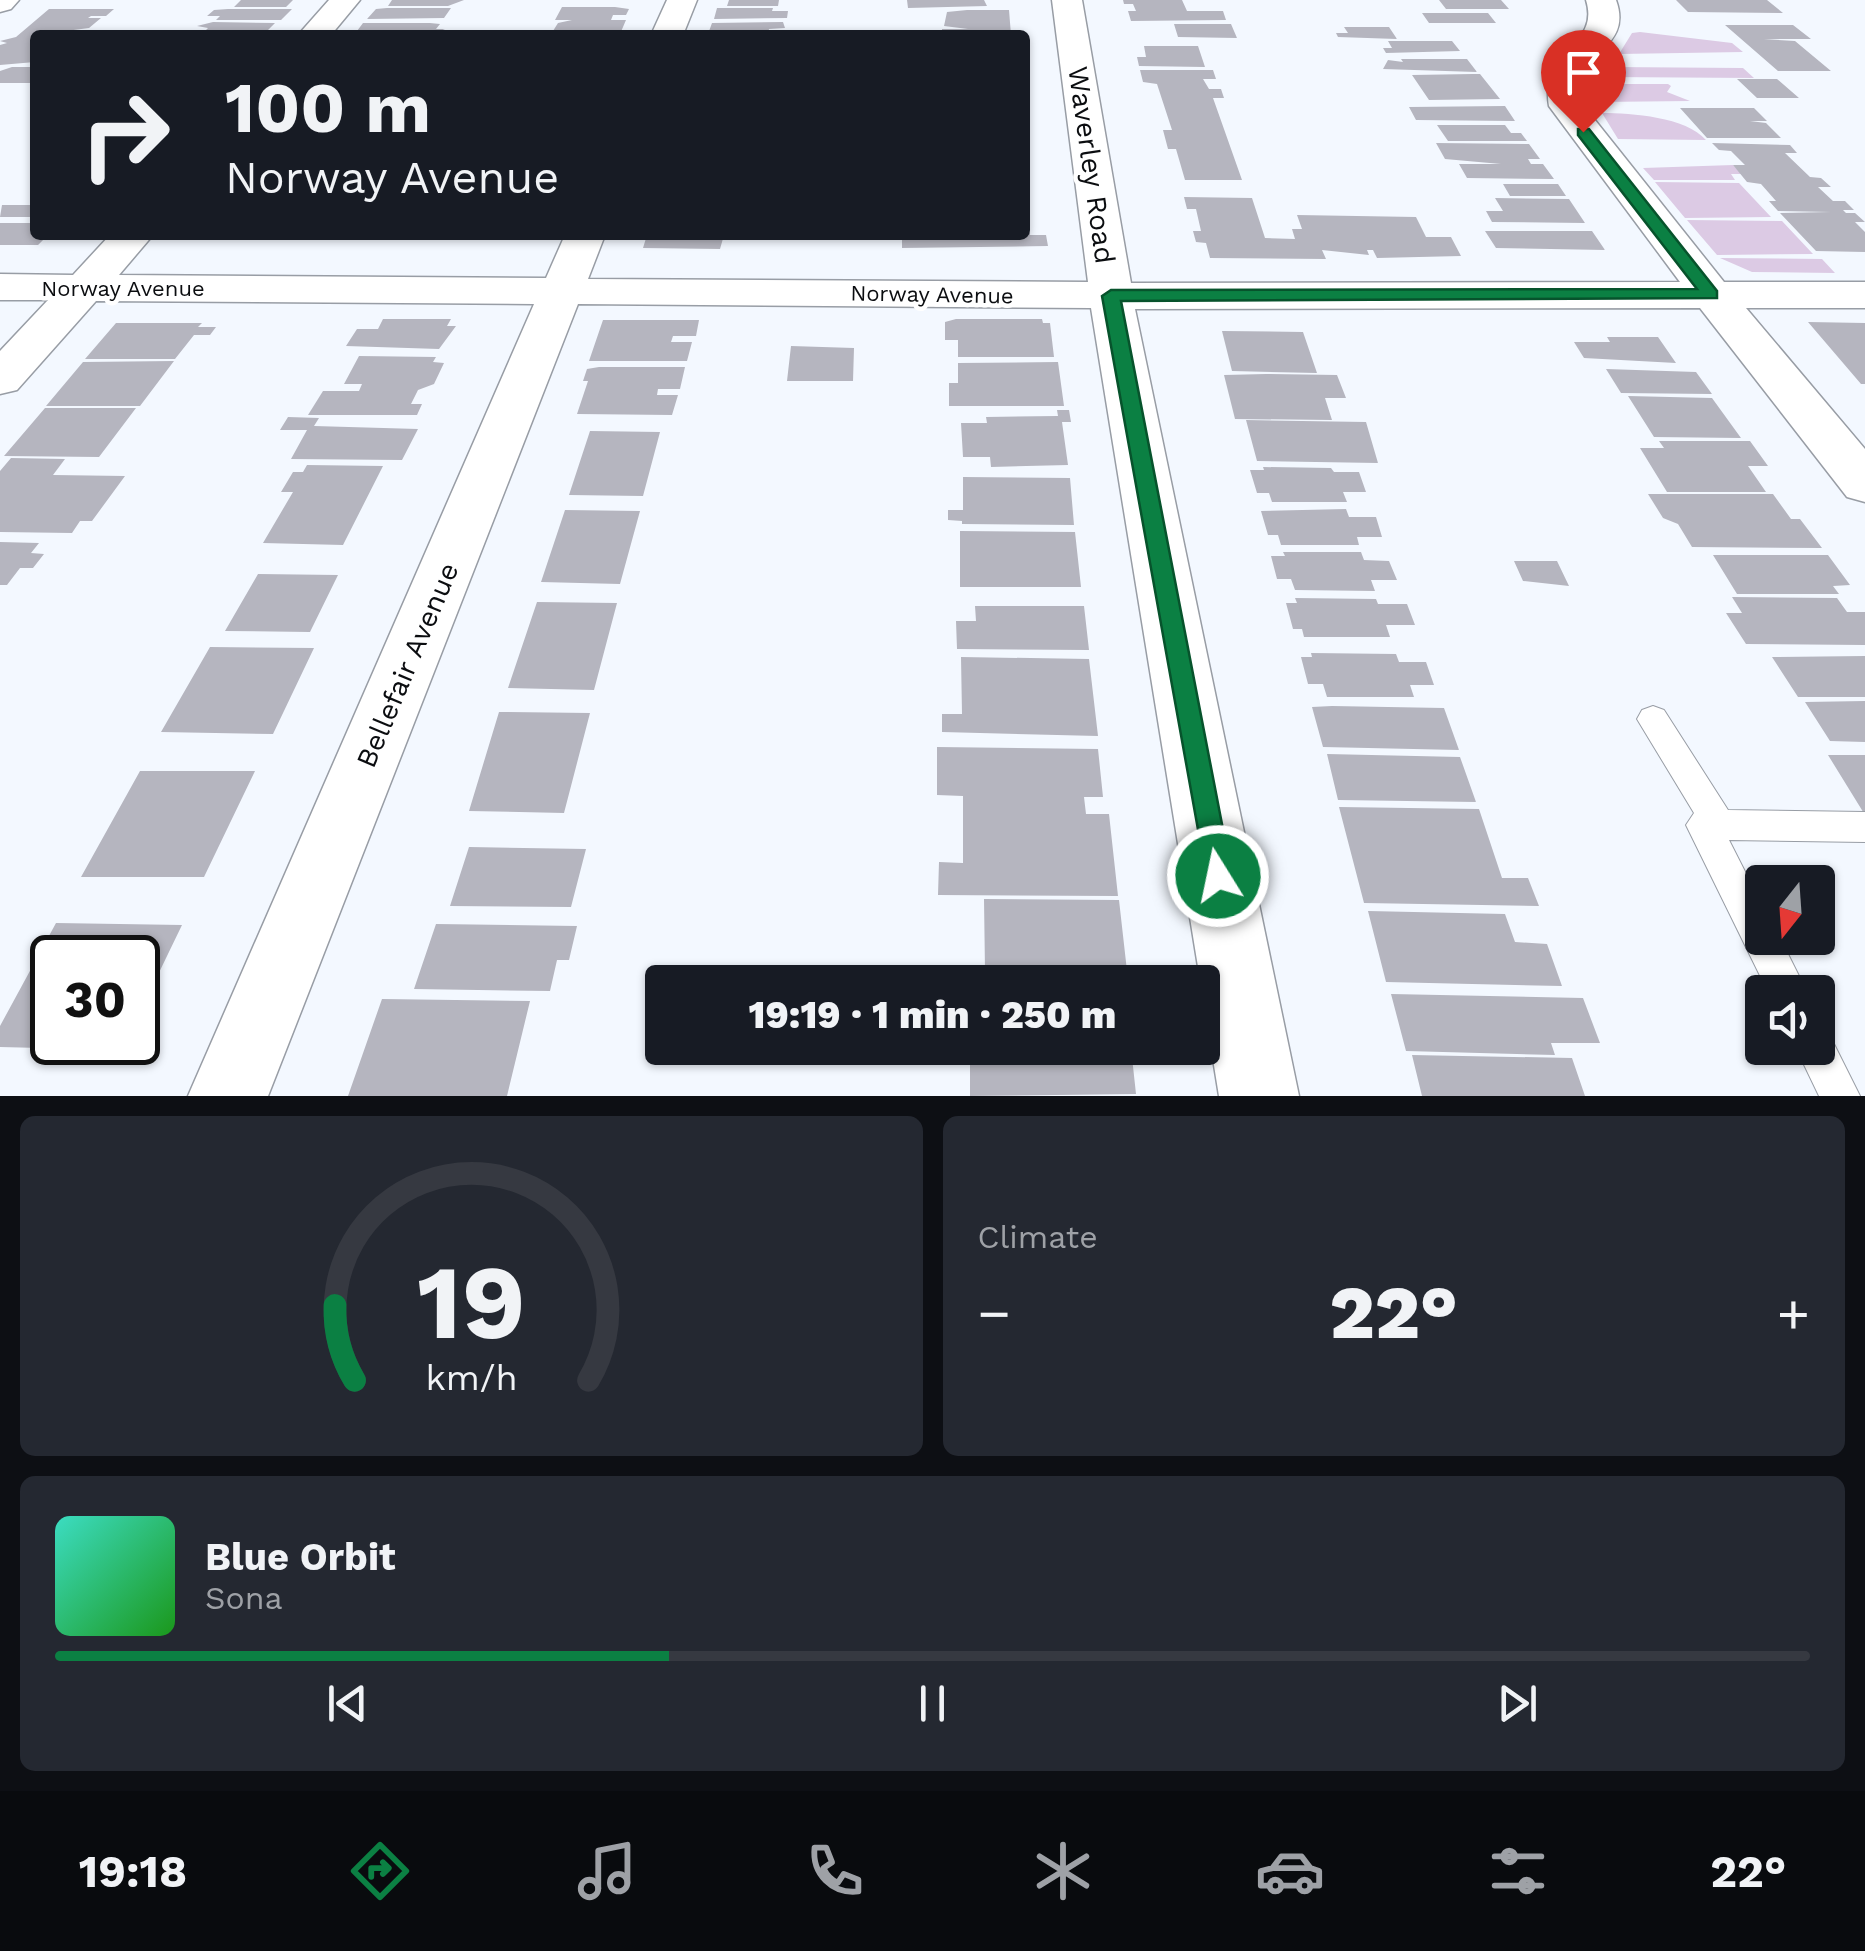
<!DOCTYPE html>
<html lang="en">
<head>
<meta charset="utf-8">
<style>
  :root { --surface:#171b24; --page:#242831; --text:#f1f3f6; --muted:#9ea1a6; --line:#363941; --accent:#0b8043 }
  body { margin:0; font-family:"Work Sans",sans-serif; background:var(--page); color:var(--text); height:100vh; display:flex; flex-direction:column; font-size:38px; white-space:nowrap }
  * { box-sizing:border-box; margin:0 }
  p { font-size:32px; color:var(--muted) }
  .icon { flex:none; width:55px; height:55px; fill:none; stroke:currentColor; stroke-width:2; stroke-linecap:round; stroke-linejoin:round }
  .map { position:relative; height:1096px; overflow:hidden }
  .details { display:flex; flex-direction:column; gap:20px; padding:20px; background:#0d0f14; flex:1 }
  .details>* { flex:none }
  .hud { position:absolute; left:30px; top:30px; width:1000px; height:210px; border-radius:10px; box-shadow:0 2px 8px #0004; background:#171b24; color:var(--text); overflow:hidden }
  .needle { width:65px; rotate:197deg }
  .tools { position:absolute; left:1745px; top:865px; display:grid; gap:20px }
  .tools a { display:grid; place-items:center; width:90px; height:90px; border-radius:10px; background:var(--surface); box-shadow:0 2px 8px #0004; font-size:50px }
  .speed { position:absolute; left:30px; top:935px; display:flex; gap:20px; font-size:50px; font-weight:700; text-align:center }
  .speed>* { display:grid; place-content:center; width:130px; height:130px; border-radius:50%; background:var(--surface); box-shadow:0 2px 8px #0004; line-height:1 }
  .speed .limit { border:5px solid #111; border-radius:15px; background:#fff; color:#111 }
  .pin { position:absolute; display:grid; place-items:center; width:85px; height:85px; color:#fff; margin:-102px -42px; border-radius:50% 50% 50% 0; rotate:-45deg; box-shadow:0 0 10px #0007 }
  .pin .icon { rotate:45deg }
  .me { position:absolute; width:110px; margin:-55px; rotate:350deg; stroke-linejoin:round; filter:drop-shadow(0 0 8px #0008) }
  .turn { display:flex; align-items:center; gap:35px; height:210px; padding:0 30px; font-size:45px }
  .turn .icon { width:130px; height:130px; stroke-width:2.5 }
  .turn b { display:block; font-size:70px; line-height:85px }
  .big { font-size:75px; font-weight:800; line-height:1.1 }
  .details .card { flex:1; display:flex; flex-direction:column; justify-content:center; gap:15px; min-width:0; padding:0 35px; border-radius:15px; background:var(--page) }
  .details .dial { align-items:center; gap:0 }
  .dial svg { height:260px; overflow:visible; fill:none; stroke:var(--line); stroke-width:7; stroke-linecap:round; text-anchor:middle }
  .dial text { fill:var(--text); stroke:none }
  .song { display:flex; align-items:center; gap:30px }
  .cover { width:120px; height:120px; border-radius:15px; background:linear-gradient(135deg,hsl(170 70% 55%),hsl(120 70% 35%)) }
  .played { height:10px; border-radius:5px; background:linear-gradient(90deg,var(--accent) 35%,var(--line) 35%) }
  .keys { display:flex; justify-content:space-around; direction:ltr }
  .heat { display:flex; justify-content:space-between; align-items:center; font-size:55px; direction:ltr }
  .details .tiles { flex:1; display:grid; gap:20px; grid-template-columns:1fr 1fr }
  .card:last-child { grid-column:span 2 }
  .trip { position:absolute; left:645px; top:965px; width:575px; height:100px; border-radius:10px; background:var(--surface); box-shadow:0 2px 8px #0004; font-weight:800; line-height:100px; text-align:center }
  .tabs { display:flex; height:160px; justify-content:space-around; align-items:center; background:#090b0e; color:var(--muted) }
  .tabs .icon { width:70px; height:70px }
  .tabs .selected { color:var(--accent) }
  .tabs b { font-size:45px; color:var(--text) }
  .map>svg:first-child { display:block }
  .green { fill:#dccae4 }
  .building { fill:#b5b5bf }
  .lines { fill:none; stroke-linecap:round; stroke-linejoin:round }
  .lane-casing { stroke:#989da5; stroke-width:2 }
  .street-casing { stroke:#989da5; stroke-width:3 }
  .lane { fill:#fff; fill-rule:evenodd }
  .street { fill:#fff; fill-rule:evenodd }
  .route { fill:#0b8043; stroke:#07532c; stroke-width:2.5 }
  .labels { text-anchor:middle; stroke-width:9; stroke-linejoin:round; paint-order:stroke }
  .far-street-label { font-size:22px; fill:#0b0d10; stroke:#fff }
  .street-label { font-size:28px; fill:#0b0d10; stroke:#fff }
</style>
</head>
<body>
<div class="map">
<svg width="1865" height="1096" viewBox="0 0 1865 1096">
  <rect width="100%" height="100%" fill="#f3f8ff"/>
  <path class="green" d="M 1640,32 L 1732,43 L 1743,52 L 1619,54 L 1632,33 Z
    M 1613,67 L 1743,68 L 1754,78 L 1608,77 Z
    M 1603,84 L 1668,84 L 1671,86 L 1667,92 L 1690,101 L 1599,102 Z
    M 1602,113 C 1632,113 1686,117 1706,140 L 1618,139 Z
    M 1733,165 L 1742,174 L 1731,174 L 1735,180 L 1654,180 L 1643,168 Z
    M 1655,182 L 1739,183 L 1771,217 L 1685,218 Z
    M 1687,220 L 1782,221 L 1813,254 L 1717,255 Z
    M 1720,258 L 1822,259 L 1835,273 L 1752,272 Z"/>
  <path class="building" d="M 241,0 L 293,0 L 286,7 L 234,7 Z
    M 392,0 L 464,0 L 448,6 L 388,6 Z
    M 729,0 L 779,0 L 778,6 L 727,6 Z
    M 907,0 L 984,0 L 987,6 L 908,8 Z
    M 1123,0 L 1182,0 L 1187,11 L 1223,11 L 1226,20 L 1131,21 L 1128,11 L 1136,11 L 1133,4 L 1124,4 Z
    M 1439,0 L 1501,0 L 1509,9 L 1446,9 Z
    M 1676,0 L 1767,0 L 1783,13 L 1688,12 Z
    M 562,7 L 615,7 L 629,9 L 626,15 L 613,15 L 611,20 L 626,20 L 620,34 L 571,35 L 565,34 L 566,31 L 553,31 L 558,23 L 572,20 L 555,20 Z
    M 387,8 L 451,8 L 444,18 L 367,19 L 376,9 Z
    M 717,8 L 773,8 L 772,11 L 788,11 L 787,18 L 714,19 Z
    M 49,9 L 114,9 L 106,16 L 91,16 L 88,18 L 101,18 L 89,28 L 35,35 L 35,62 L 0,65 L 0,45 L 7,43 L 0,41 L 16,37 Z
    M 292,9 L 281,20 L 216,20 L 220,16 L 207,16 L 214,10 L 228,9 Z
    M 967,10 L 1009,10 L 1011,35 L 942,35 L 942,29 L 968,29 L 944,26 L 947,12 Z
    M 1422,13 L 1488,13 L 1496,23 L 1429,23 Z
    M 213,22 L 275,23 L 263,35 L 201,35 L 208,28 L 197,26 Z
    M 783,22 L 785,28 L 769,29 L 768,34 L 708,34 L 712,23 Z
    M 363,23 L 430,23 L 440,24 L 436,29 L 445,29 L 433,34 L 354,35 Z
    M 1174,24 L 1231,24 L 1237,38 L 1178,37 Z
    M 1725,25 L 1793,25 L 1811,39 L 1764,39 L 1795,41 L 1831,71 L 1778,71 Z
    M 1344,27 L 1389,27 L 1397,39 L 1338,37 L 1336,33 L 1348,33 Z
    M 1388,41 L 1452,41 L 1460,51 L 1386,53 L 1383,48 L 1392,48 Z
    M 1144,46 L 1198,46 L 1205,67 L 1139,66 L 1137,57 L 1146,57 Z
    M 1401,59 L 1467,59 L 1477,72 L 1383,69 L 1388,60 L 1403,62 Z
    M 12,67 L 35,67 L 35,79 L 30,83 L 0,83 L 0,71 Z
    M 1140,70 L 1213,70 L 1216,79 L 1203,79 L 1209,89 L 1221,89 L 1224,98 L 1213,98 L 1242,180 L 1185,180 L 1176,149 L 1168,149 L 1163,130 L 1172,130 L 1157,84 L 1143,82 Z
    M 1473,74 L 1480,74 L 1500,99 L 1429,100 L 1412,75 Z
    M 1737,79 L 1777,79 L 1799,98 L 1757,98 Z
    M 1505,106 L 1515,121 L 1416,120 L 1409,107 Z
    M 1680,108 L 1754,108 L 1767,121 L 1750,121 L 1766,123 L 1781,138 L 1707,138 Z
    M 1437,125 L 1505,125 L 1511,133 L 1521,133 L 1527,141 L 1448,141 Z
    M 1436,143 L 1529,144 L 1540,159 L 1528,159 L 1531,164 L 1543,164 L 1554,179 L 1467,178 L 1459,164 L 1501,164 L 1445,159 Z
    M 1712,143 L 1790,145 L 1797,153 L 1785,153 L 1810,177 L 1821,178 L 1831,187 L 1818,187 L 1833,201 L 1845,201 L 1854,210 L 1843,210 L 1846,213 L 1855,213 L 1865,222 L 1855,222 L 1865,232 L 1865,252 L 1816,251 L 1780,213 L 1831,212 L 1778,211 L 1769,201 L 1776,201 L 1761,184 L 1747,182 L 1733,165 L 1745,165 L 1731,151 L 1719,150 Z
    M 1503,184 L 1558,184 L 1566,196 L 1510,196 Z
    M 1184,197 L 1252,198 L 1265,238 L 1295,239 L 1292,229 L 1302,229 L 1297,215 L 1416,217 L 1426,237 L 1451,237 L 1461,256 L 1377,258 L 1373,250 L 1367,250 L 1369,255 L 1322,250 L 1326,259 L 1210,258 L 1206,243 L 1196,242 L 1193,231 L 1201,231 L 1196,209 L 1187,209 Z
    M 1495,198 L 1569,199 L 1585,223 L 1492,222 L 1486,211 L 1503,211 Z
    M 35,205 L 35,217 L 0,217 L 2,205 Z
    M 0,223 L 35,223 L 35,235 L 48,235 L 38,245 L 0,245 Z
    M 1025,224 L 1028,224 L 1030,235 L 1046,235 L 1048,246 L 902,248 L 902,235 L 1025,235 Z
    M 1485,231 L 1592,231 L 1605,250 L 1496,248 Z
    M 220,235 L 296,235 L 293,239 L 217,239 Z
    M 647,235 L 724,235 L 720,249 L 643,248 Z
    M 383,319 L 451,319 L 447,326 L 456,326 L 439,349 L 346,346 L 357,329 L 378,329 Z
    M 956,319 L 1042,319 L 1043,323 L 1050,323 L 1054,357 L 958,357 L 958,340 L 945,340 L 945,322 Z
    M 603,320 L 699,320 L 696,336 L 673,336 L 671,342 L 692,342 L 687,361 L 589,361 Z
    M 1808,322 L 1865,323 L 1865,384 L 1861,384 Z
    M 116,323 L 202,323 L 198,327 L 216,327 L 210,335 L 194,335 L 175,359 L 85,359 Z
    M 1222,331 L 1303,332 L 1317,373 L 1232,371 Z
    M 1607,337 L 1658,337 L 1676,363 L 1584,358 L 1574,342 L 1610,342 Z
    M 791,346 L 854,348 L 853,381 L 787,381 Z
    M 359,356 L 436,357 L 433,362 L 444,363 L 434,384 L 418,390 L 411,404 L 422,404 L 417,415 L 308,415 L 323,391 L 359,391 L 362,384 L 344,384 Z
    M 174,361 L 140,406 L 46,406 L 83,362 Z
    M 1058,362 L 1064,406 L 949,406 L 949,383 L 958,383 L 958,363 Z
    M 599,367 L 685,367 L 680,389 L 658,389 L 657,395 L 678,395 L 672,415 L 577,414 L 588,381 L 583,381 L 587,369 Z
    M 1606,369 L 1696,372 L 1712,394 L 1621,393 Z
    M 1266,374 L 1337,375 L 1346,398 L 1325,398 L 1332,420 L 1235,419 L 1224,375 Z
    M 1628,396 L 1712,398 L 1741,438 L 1654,437 Z
    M 45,408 L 136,408 L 99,457 L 4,456 Z
    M 1057,410 L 1069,410 L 1071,422 L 1062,422 L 1068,465 L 991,467 L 990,457 L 963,457 L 961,423 L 987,423 L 986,417 L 1058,416 Z
    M 288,417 L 319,418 L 314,426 L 418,429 L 402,460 L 291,459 L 307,430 L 280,430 Z
    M 1246,420 L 1366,422 L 1378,463 L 1257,461 Z
    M 590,431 L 660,432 L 643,496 L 569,495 Z
    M 1659,441 L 1750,441 L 1768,466 L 1748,466 L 1766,492 L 1667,492 L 1640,448 L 1664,448 Z
    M 11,458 L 65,459 L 53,475 L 125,476 L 92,521 L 80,521 L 72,533 L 0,532 L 0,471 Z
    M 307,465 L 383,466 L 343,545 L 263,543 L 293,492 L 281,492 L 293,472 L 303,472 Z
    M 1263,467 L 1331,468 L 1334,472 L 1359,472 L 1366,492 L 1343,492 L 1347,502 L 1272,502 L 1269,493 L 1257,493 L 1250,470 L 1264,470 Z
    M 963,477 L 1070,478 L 1074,525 L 962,524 L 962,521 L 948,520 L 948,510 L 963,510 Z
    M 1648,494 L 1773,494 L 1791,519 L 1800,519 L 1822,548 L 1692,547 L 1678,524 L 1663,518 Z
    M 1346,509 L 1349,517 L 1376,517 L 1382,537 L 1357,537 L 1359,545 L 1281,545 L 1278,535 L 1268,535 L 1261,511 Z
    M 565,510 L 640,511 L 620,584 L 541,582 Z
    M 960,531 L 1075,532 L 1081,587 L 960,587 Z
    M 0,542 L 39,543 L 31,553 L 44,554 L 33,568 L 20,568 L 7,585 L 0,585 Z
    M 1283,552 L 1361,552 L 1364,560 L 1389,561 L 1397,580 L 1371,580 L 1375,591 L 1295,590 L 1291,579 L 1277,579 L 1271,556 L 1285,556 Z
    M 1713,555 L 1828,555 L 1850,585 L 1833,586 L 1839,594 L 1737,594 Z
    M 1514,561 L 1557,561 L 1569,586 L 1523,581 Z
    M 258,574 L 338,575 L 310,632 L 225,631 Z
    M 1732,597 L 1837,598 L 1847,612 L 1865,612 L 1865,645 L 1746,644 L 1726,613 L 1742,613 Z
    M 1295,598 L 1376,599 L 1378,604 L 1407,604 L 1415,625 L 1386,625 L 1390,637 L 1304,637 L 1302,629 L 1293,629 L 1286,603 L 1297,603 Z
    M 537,602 L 617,603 L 594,690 L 508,688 Z
    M 975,606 L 1084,606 L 1089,650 L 957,649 L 956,621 L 976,621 Z
    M 210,647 L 314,648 L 273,734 L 161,732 Z
    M 1311,653 L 1396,654 L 1399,662 L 1426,662 L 1434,685 L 1410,685 L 1414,697 L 1327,697 L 1323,684 L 1308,684 L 1301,657 L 1312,657 Z
    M 1865,656 L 1865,697 L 1798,697 L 1772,657 Z
    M 961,657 L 1089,659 L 1098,736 L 942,732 L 942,714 L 962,714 Z
    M 1865,701 L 1865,742 L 1830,741 L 1805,702 Z
    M 1332,706 L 1444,708 L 1459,750 L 1323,747 L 1312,707 Z
    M 499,712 L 590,713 L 564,813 L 469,811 Z
    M 937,747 L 1098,749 L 1103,797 L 1084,797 L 1086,814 L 1109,814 L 1118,896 L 938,895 L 939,862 L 963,863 L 963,796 L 937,795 Z
    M 1327,754 L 1460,757 L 1476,802 L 1338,800 Z
    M 1828,755 L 1865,755 L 1865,815 Z
    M 140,771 L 255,771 L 204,877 L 81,877 Z
    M 1339,807 L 1479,809 L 1502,878 L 1528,878 L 1539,906 L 1364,903 Z
    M 469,847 L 586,849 L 571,907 L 450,906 Z
    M 984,899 L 1119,900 L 1127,971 L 985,971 Z
    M 1368,911 L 1505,914 L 1515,942 L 1547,944 L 1562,986 L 1386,982 Z
    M 56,923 L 182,925 L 138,1016 L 138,958 L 52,958 L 52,1042 L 125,1042 L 121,1050 L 0,1047 L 0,1026 Z
    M 436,924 L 577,926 L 569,960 L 557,960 L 550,991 L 414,989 Z
    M 1391,994 L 1583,998 L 1600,1043 L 1551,1043 L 1555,1055 L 1406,1051 Z
    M 382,999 L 530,1001 L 507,1096 L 348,1096 Z
    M 970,1048 L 1131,1048 L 1136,1094 L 970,1096 Z
    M 1412,1055 L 1572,1058 L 1585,1096 L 1422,1096 Z"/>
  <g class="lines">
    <defs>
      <path id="lane" d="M 1653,706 L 1664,710 L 1728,810 L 1865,812 L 1865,842 L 1729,840 L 1762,905 L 1762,938 L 1780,938 L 1807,992 L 1768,992 L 1686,825 L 1694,813 L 1637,719 L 1642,710 Z
        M 1818,1030 L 1829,1034 L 1860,1096 L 1819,1096 L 1796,1048 L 1818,1048 Z"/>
      <path id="street" d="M 0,0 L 19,0 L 11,9 L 0,12 Z
        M 329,0 L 360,0 L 331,35 L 298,35 Z
        M 667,0 L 697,0 L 683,35 L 651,35 Z
        M 1052,0 L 1082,0 L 1131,283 L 1680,282 L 1549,106 C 1539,47 1601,48 1586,0 L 1616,0 C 1629,36 1602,46 1584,72 L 1583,105 L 1724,282 L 1865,282 L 1865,308 L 1746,308 L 1865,449 L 1865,502 L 1847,497 L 1700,308 L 1135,309 L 1299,1096 L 1219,1096 L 1091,308 L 578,304 L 268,1096 L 188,1096 L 534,304 L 96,301 L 17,390 L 0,394 L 0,351 L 48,300 L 0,300 L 0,274 L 73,275 L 110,235 L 153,235 L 119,275 L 546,278 L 565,235 L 605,235 L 588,279 L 1088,282 Z"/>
    </defs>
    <use href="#lane" class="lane-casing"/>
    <use href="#street" class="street-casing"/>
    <use href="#lane" class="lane"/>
    <use href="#street" class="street"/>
  </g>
  <path class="route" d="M 1578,129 L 1589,129 L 1717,291 L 1717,298 L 1121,301 L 1232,876 L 1228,885 L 1218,889 L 1208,885 L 1102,296 L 1111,290 L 1697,289 L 1578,135 Z"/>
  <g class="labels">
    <g class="far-street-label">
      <text x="123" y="296">Norway Avenue</text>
      <text transform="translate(932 294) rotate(1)" y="8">Norway Avenue</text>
    </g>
    <g class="street-label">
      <text transform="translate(1092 165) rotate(82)" y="10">Waverley Road</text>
      <text transform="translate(407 665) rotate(-67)" y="10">Bellefair Avenue</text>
    </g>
  </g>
</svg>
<div class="tools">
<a><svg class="needle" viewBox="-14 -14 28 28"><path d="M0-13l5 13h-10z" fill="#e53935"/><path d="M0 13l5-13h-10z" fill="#9ea1a6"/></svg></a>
<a><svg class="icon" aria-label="sound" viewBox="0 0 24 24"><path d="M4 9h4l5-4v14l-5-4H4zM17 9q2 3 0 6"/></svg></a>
</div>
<div class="speed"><div class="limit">30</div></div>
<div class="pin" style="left:1583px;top:132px;background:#d93025"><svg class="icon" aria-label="arrive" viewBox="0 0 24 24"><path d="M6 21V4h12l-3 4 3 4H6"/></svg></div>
<svg class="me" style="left:1218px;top:876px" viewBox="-20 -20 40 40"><circle r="17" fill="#0b8043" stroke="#fff" stroke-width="3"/><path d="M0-11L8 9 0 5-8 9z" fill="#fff"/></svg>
<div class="trip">19:19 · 1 min · 250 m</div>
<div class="hud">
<div class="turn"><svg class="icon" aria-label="right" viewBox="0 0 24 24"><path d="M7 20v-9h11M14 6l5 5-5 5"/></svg><div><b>100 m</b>Norway Avenue</div></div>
</div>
</div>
<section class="details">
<div class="tiles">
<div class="card dial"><svg viewBox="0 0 100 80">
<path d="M14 69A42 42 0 1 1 86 69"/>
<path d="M14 69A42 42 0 0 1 8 46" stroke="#0b8043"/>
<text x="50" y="56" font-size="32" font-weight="700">19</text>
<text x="50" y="72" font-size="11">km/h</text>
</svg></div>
<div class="card"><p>Climate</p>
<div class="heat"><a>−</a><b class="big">22°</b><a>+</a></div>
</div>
<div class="card">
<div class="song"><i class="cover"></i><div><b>Blue Orbit</b><p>Sona</p></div></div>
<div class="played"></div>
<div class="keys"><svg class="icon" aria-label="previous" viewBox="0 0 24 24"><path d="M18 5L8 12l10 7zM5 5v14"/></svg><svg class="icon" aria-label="pause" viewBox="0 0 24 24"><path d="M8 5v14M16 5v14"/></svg><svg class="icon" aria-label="next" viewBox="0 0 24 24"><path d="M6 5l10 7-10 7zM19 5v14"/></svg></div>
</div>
</div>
</section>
<nav class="tabs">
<b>19:18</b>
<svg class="icon selected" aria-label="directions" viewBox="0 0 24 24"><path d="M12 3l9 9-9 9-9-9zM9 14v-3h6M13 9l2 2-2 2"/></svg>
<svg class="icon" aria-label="music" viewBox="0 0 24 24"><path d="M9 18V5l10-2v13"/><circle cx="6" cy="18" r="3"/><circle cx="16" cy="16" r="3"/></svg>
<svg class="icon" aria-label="phone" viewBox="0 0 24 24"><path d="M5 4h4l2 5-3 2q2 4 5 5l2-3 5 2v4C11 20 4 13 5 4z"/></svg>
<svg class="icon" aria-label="climate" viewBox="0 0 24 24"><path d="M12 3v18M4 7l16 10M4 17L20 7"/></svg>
<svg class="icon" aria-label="car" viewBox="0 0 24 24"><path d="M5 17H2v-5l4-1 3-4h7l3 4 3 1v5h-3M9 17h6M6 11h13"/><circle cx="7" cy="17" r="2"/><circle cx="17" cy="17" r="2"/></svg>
<svg class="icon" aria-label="filters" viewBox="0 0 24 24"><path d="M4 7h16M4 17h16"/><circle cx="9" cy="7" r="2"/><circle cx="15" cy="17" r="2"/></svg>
<b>22°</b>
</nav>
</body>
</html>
